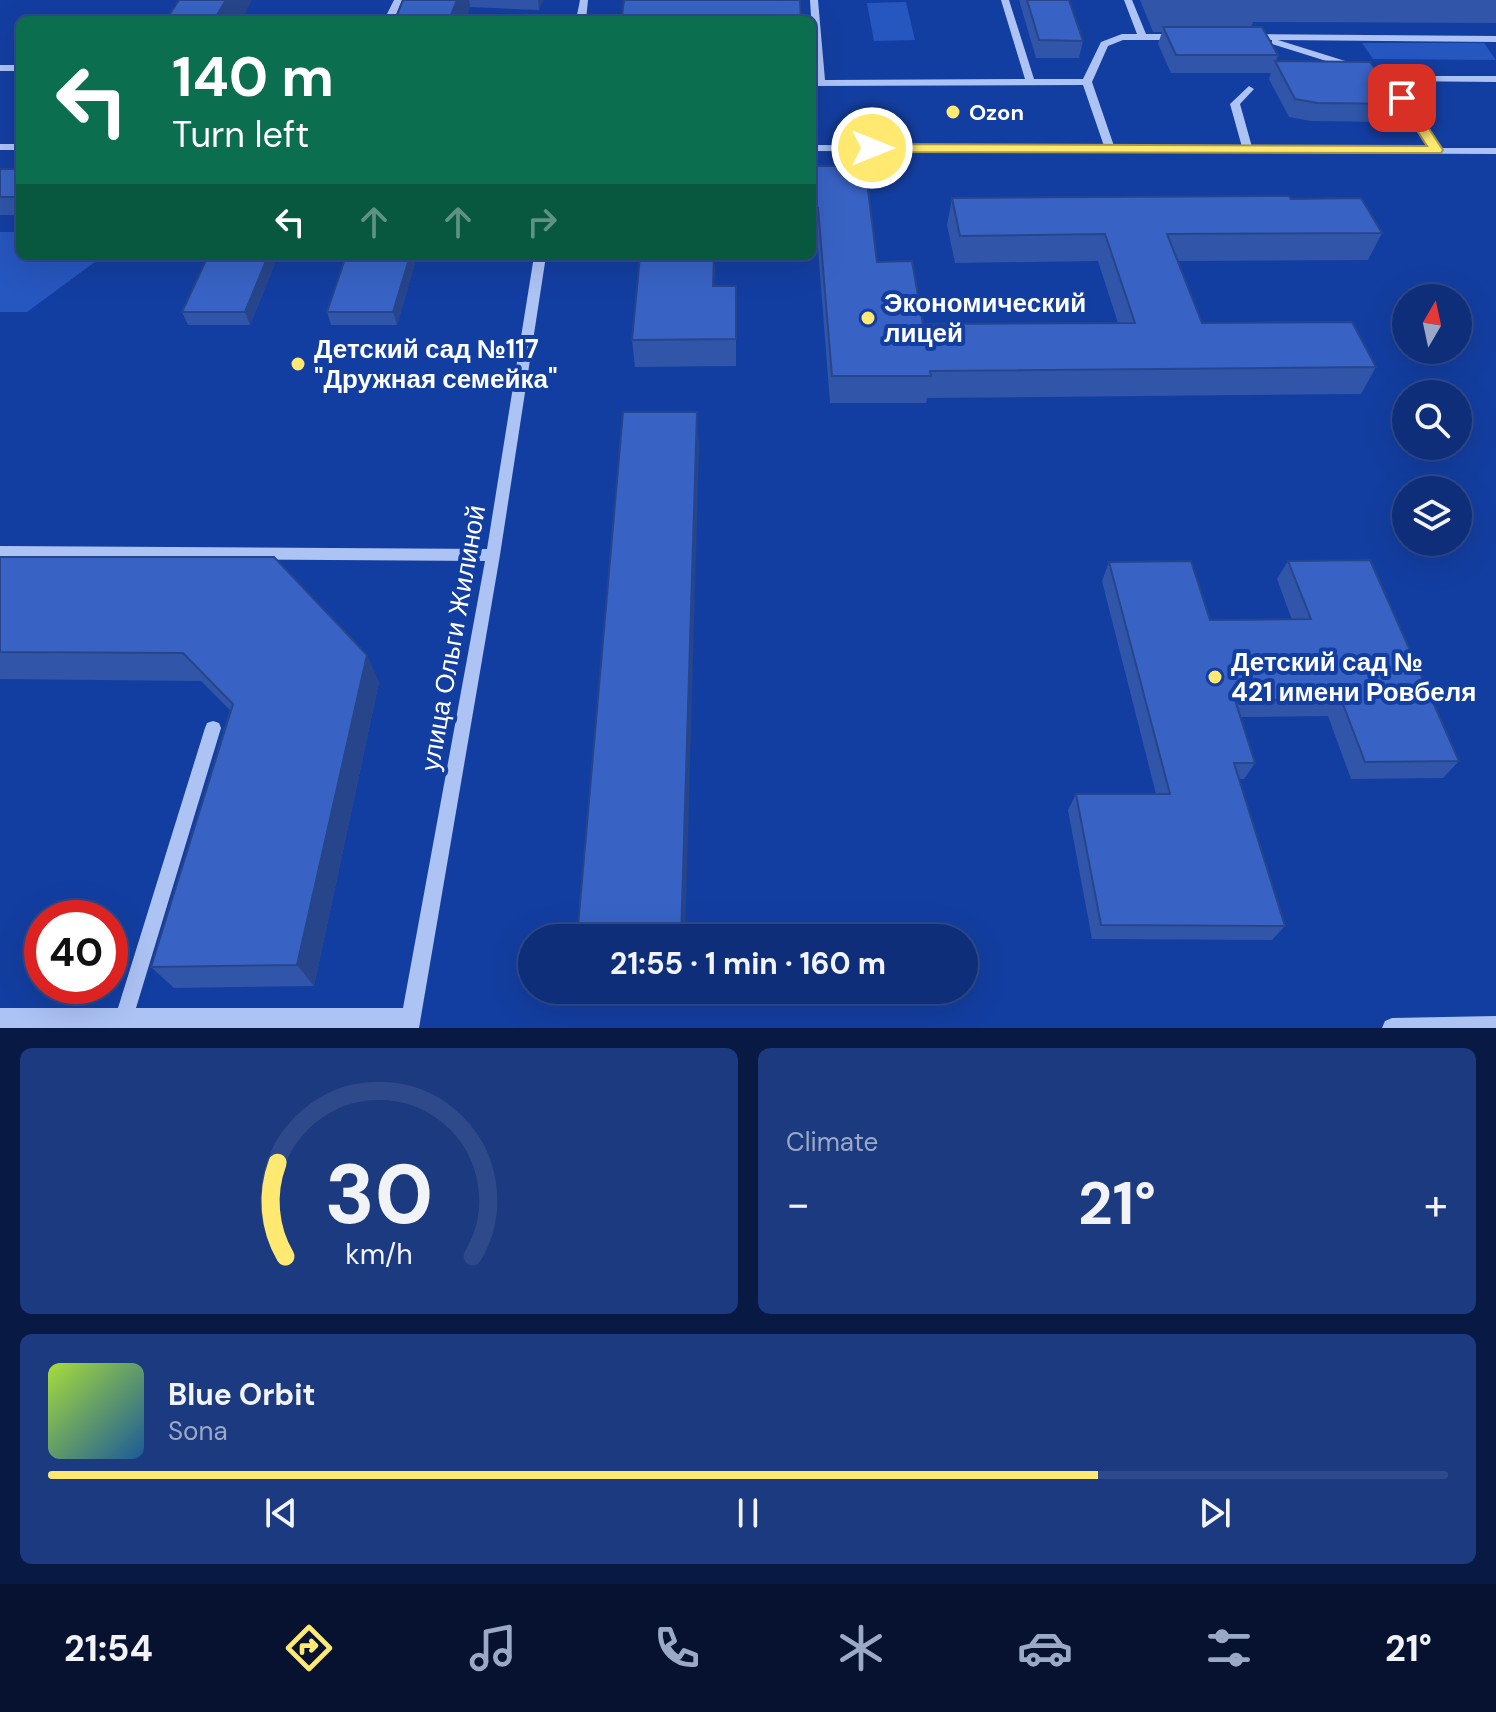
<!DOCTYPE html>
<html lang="en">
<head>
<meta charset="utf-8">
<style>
  :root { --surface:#0e2e79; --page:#1c3a80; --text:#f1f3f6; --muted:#9ba8c6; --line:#2e4a8a; --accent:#ffe970 }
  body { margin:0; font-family:"DM Sans",sans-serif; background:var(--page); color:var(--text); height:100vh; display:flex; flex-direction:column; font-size:30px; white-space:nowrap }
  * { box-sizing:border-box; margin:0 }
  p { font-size:26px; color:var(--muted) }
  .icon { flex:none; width:44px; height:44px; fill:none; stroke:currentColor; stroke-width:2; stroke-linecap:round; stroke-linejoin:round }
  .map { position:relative; height:1028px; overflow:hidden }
  .panel { display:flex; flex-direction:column; gap:20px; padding:20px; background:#081943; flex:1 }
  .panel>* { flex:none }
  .top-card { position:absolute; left:16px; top:16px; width:800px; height:244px; border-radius:12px; box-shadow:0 8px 32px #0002,0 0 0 2px var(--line); background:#0b6e4f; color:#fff; overflow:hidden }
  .needle { width:52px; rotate:9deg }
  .controls { position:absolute; left:1392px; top:284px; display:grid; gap:16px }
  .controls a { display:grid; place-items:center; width:80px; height:80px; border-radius:50%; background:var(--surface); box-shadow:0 8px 32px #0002,0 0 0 2px var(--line); font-size:40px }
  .speed { position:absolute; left:24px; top:900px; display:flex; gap:16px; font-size:40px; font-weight:700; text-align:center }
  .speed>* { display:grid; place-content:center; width:104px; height:104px; border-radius:50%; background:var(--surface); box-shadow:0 8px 32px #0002,0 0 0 2px var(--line); line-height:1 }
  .speed .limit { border:12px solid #d22; background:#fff; color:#111 }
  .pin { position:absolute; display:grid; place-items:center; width:68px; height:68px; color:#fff; margin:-34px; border-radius:16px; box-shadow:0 4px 12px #0006 }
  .me { position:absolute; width:88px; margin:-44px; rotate:90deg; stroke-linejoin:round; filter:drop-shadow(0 0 6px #0008) }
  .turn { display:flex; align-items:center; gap:28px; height:168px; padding:0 24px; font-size:36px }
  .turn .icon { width:104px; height:104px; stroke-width:2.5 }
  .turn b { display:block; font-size:56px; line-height:68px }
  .lanes { display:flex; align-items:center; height:76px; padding:0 24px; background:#0003; justify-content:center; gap:40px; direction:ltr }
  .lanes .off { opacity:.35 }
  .big { font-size:60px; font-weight:700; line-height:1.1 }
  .panel .tile { flex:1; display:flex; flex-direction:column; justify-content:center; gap:12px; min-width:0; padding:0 28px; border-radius:12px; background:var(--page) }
  .panel .dial { align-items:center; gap:0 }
  .dial svg { height:208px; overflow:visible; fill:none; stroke:var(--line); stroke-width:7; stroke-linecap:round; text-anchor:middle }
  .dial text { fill:var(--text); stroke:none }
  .song { display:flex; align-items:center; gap:24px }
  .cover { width:96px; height:96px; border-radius:12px; background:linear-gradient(135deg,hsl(80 70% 55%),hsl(210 70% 35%)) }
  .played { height:8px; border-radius:4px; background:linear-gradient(90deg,var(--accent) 75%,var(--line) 75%) }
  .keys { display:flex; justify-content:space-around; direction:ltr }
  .heat { display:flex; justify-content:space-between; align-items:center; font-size:44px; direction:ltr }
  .panel .tiles { flex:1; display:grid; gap:20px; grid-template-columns:1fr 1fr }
  .tile:last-child { grid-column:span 2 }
  .trip { position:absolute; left:518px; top:924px; width:460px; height:80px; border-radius:40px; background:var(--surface); box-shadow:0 8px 32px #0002,0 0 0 2px var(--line); font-weight:700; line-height:80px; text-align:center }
  .menu { display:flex; height:128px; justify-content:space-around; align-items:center; background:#061230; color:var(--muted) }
  .menu .icon { width:56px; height:56px }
  .menu .current { color:var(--accent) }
  .menu b { font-size:36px; color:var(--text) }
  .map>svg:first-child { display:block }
  .green { fill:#2656bf }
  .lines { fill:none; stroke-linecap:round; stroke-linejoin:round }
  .minor { fill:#adc3f4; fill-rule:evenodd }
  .wall { fill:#3055a9 }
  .shaded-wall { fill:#27458a }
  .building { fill:#3863c5; stroke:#27458a; stroke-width:2 }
  .route { fill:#ffe970; stroke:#a69749; stroke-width:2 }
  .poi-dot { fill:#ffe970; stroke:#133ea1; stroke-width:3 }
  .labels { text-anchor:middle; stroke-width:8; stroke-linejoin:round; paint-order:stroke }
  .far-poi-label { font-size:22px; font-weight:bold; fill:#fff; stroke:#133ea1; text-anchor:start }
  .poi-label { font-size:26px; font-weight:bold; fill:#fff; stroke:#133ea1; text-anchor:start }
  .street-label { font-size:26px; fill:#fff; stroke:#133ea1 }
</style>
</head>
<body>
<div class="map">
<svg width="1496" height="1028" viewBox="0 0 1496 1028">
  <rect width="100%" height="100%" fill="#133ea1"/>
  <path class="green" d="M 906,2 L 915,40 L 874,41 L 867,3 Z
    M 1362,43 L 1484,43 L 1496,60 L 1373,59 Z
    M 0,232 L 20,232 L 20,256 L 103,256 L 27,312 L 0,312 Z"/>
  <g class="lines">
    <path class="minor" d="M 394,0 L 402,0 L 394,20 L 384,20 Z
      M 580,0 L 588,0 L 586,20 L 576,20 Z
      M 810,0 L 818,0 L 825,80 L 1025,79 L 1001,0 L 1009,0 L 1034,79 L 1083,79 L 1101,42 L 1122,34 L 1137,34 L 1124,0 L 1132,0 L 1146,34 L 1177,34 L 1182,37 L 1177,40 L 1123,40 L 1108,46 L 1092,82 L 1114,146 L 1242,147 L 1230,104 L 1249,86 L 1254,89 L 1240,104 L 1252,147 L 1429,148 L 1384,78 L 1386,76 L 1496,76 L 1496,82 L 1396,81 L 1440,148 L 1496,148 L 1496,154 L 812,151 L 812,145 L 1104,146 L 1083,85 L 812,86 L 812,80 L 815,80 Z
      M 1250,34 L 1496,36 L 1496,42 L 1278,40 L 1358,65 L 1358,69 L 1355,70 L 1272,44 L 1272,40 L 1247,39 L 1247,35 Z
      M 0,65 L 20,65 L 20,71 L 0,71 Z
      M 0,144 L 20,144 L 20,150 L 0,150 Z
      M 534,256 L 546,256 L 500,555 L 419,1028 L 0,1028 L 0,1008 L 118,1008 L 205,728 L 207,723 L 213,721 L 219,723 L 221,728 L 136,1008 L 403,1008 L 485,561 L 0,558 L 0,546 L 487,549 Z
      M 1496,1016 L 1496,1028 L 1382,1028 L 1385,1021 L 1392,1018 Z"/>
  </g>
  <path class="wall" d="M 403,0 L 543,0 L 539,10 L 470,7 Z
    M 624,0 L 801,20 L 622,20 Z
    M 1019,0 L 1069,0 L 1083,41 L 1079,58 L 1036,58 Z
    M 1140,0 L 1496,0 L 1496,23 L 1253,22 L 1251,27 L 1278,55 L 1276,61 L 1399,104 L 1391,122 L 1311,121 L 1289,117 L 1269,79 L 1271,73 L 1171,73 L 1158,44 L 1162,32 L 1153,32 Z
    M 812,166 L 877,262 L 923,324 L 1118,323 L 1098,261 L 955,263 L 947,225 L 952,198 L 1291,199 L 1382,233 L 1368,260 L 1178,261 L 1202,323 L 1376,367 L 1361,394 L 927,398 L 926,403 L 830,403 L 817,235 L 812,235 Z
    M 0,169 L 20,169 L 20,215 L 0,215 Z
    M 278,256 L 250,325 L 188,325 L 182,312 Z
    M 346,256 L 417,256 L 397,325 L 331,325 L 327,312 Z
    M 640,256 L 715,256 L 714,286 L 736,286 L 736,366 L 635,367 L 632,340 Z
    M 0,557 L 379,682 L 314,986 L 174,988 L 151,967 L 230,710 L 201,681 L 0,679 Z
    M 1288,561 L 1459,761 L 1443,778 L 1351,779 L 1328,716 L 1240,717 L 1255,763 L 1244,779 L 1239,779 L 1285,926 L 1272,940 L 1092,939 L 1068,810 L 1076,794 L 1156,794 L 1102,581 L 1109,562 L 1210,620 L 1292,620 L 1277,579 Z"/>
  <path class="shaded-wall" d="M 226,0 L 252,0 L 241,20 L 214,20 Z
    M 457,0 L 469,0 L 470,7 L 466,20 L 449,20 Z
    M 538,0 L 543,0 L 539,10 Z
    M 268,256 L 278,256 L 250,325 L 245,312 Z
    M 410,256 L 417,256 L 397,325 L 393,312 Z
    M 714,256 L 715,256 L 714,313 L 713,286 Z
    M 697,412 L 699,447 L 685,938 L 681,938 Z
    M 367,655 L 379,682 L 314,986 L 297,965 Z"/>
  <path class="building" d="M 179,0 L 226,0 L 214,20 L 166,20 Z
    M 403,0 L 457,0 L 449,20 L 395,20 Z
    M 624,0 L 800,0 L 801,20 L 661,20 L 662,16 L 622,16 Z
    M 1027,0 L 1069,0 L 1083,41 L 1039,40 Z
    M 1163,27 L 1262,27 L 1278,55 L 1176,55 Z
    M 1275,61 L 1370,62 L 1399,104 L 1318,103 L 1295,99 Z
    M 812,166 L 865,166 L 877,262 L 912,261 L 923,324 L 1135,323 L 1105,234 L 960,236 L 952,198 L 1289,196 L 1291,199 L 1361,198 L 1382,233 L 1167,234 L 1202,323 L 1352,322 L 1376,367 L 930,371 L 931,376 L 832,376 L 818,208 L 813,208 L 812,200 Z
    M 0,169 L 20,169 L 20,197 L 0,197 Z
    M 208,256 L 268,256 L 245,312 L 182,312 Z
    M 346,256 L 410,256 L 393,312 L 327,312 Z
    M 640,256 L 714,256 L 713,286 L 736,286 L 736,339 L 632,340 Z
    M 623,412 L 697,412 L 681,938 L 577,938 Z
    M 0,557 L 274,557 L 367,655 L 297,965 L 151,967 L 233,704 L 183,653 L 0,652 Z
    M 1370,560 L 1459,761 L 1365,762 L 1341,699 L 1235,700 L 1255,763 L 1234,763 L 1285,926 L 1101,925 L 1076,794 L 1170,794 L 1109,562 L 1191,561 L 1210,620 L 1311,619 L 1288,561 Z"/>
  <path class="route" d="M 1398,95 L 1407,95 L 1443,150 L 1441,153 L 872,152 L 865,148 L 872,144 L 1427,146 L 1396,98 Z"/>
  <g class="poi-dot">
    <circle cx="953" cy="112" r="8"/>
    <circle cx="868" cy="318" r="8"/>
    <circle cx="298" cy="364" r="8"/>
    <circle cx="1215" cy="677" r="8"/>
  </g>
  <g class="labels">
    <g class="far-poi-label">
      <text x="969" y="120">Ozon</text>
    </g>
    <g class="poi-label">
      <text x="884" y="312">Экономический<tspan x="884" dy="30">лицей</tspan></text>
      <text x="314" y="358">Детский сад №117<tspan x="314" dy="30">"Дружная семейка"</tspan></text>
      <text x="1231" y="671">Детский сад №<tspan x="1231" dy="30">421 имени Ровбеля</tspan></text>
    </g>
    <g class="street-label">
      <text transform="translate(453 638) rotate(-80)" y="9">улица Ольги Жилиной</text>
    </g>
  </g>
</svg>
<div class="controls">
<a><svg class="needle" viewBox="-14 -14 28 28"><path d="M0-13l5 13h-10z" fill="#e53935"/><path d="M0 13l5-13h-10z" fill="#9ba8c6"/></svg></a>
<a><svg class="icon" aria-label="search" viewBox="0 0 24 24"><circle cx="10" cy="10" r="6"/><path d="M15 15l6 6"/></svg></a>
<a><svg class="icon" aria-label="layers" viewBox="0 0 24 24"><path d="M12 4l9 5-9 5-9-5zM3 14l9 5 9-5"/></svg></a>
</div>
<div class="speed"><div class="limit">40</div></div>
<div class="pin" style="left:1402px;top:98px;background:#d93025"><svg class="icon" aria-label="arrive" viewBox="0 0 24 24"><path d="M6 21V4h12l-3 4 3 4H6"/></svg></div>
<svg class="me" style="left:872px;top:148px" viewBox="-20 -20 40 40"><circle r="17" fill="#ffe970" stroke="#fff" stroke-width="3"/><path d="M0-11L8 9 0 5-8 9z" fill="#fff"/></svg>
<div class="trip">21:55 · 1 min · 160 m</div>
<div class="top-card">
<div class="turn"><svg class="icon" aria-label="left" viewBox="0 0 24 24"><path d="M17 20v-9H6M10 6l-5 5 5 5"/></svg><div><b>140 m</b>Turn left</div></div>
<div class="lanes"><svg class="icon" aria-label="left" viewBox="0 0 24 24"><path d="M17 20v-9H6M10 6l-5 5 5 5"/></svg><svg class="icon off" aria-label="ahead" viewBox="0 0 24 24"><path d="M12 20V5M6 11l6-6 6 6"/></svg><svg class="icon off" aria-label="ahead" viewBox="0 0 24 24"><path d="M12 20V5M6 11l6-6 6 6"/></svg><svg class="icon off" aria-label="right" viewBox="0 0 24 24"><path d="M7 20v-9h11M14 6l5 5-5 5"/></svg></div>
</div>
</div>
<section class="panel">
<div class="tiles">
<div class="tile dial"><svg viewBox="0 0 100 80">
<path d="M14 69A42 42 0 1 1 86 69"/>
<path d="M14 69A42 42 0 0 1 11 33" stroke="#ffe970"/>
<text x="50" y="56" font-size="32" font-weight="700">30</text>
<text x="50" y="72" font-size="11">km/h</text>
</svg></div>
<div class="tile"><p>Climate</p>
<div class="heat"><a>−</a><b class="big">21°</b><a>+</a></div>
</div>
<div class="tile">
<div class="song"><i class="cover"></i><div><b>Blue Orbit</b><p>Sona</p></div></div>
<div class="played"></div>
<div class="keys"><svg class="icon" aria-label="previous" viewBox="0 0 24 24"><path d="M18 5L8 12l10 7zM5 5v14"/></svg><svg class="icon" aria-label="pause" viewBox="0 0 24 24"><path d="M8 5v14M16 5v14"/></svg><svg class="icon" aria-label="next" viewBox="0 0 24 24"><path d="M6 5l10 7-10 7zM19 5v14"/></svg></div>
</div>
</div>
</section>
<nav class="menu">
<b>21:54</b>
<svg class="icon current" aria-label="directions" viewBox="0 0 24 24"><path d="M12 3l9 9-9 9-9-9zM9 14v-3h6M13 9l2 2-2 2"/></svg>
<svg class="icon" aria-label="music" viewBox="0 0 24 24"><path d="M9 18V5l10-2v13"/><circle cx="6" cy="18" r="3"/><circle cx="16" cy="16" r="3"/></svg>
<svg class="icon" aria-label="phone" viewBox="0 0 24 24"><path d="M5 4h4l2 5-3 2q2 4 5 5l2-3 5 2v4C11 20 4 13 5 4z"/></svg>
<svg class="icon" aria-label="climate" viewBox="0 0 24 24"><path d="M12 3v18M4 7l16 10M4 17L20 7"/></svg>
<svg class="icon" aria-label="car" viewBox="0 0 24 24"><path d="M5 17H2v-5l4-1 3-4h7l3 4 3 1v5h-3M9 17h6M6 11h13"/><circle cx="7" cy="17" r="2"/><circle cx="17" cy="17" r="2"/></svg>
<svg class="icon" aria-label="filters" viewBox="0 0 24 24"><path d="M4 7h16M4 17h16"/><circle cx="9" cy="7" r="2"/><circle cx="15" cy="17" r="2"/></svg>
<b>21°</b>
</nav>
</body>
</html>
